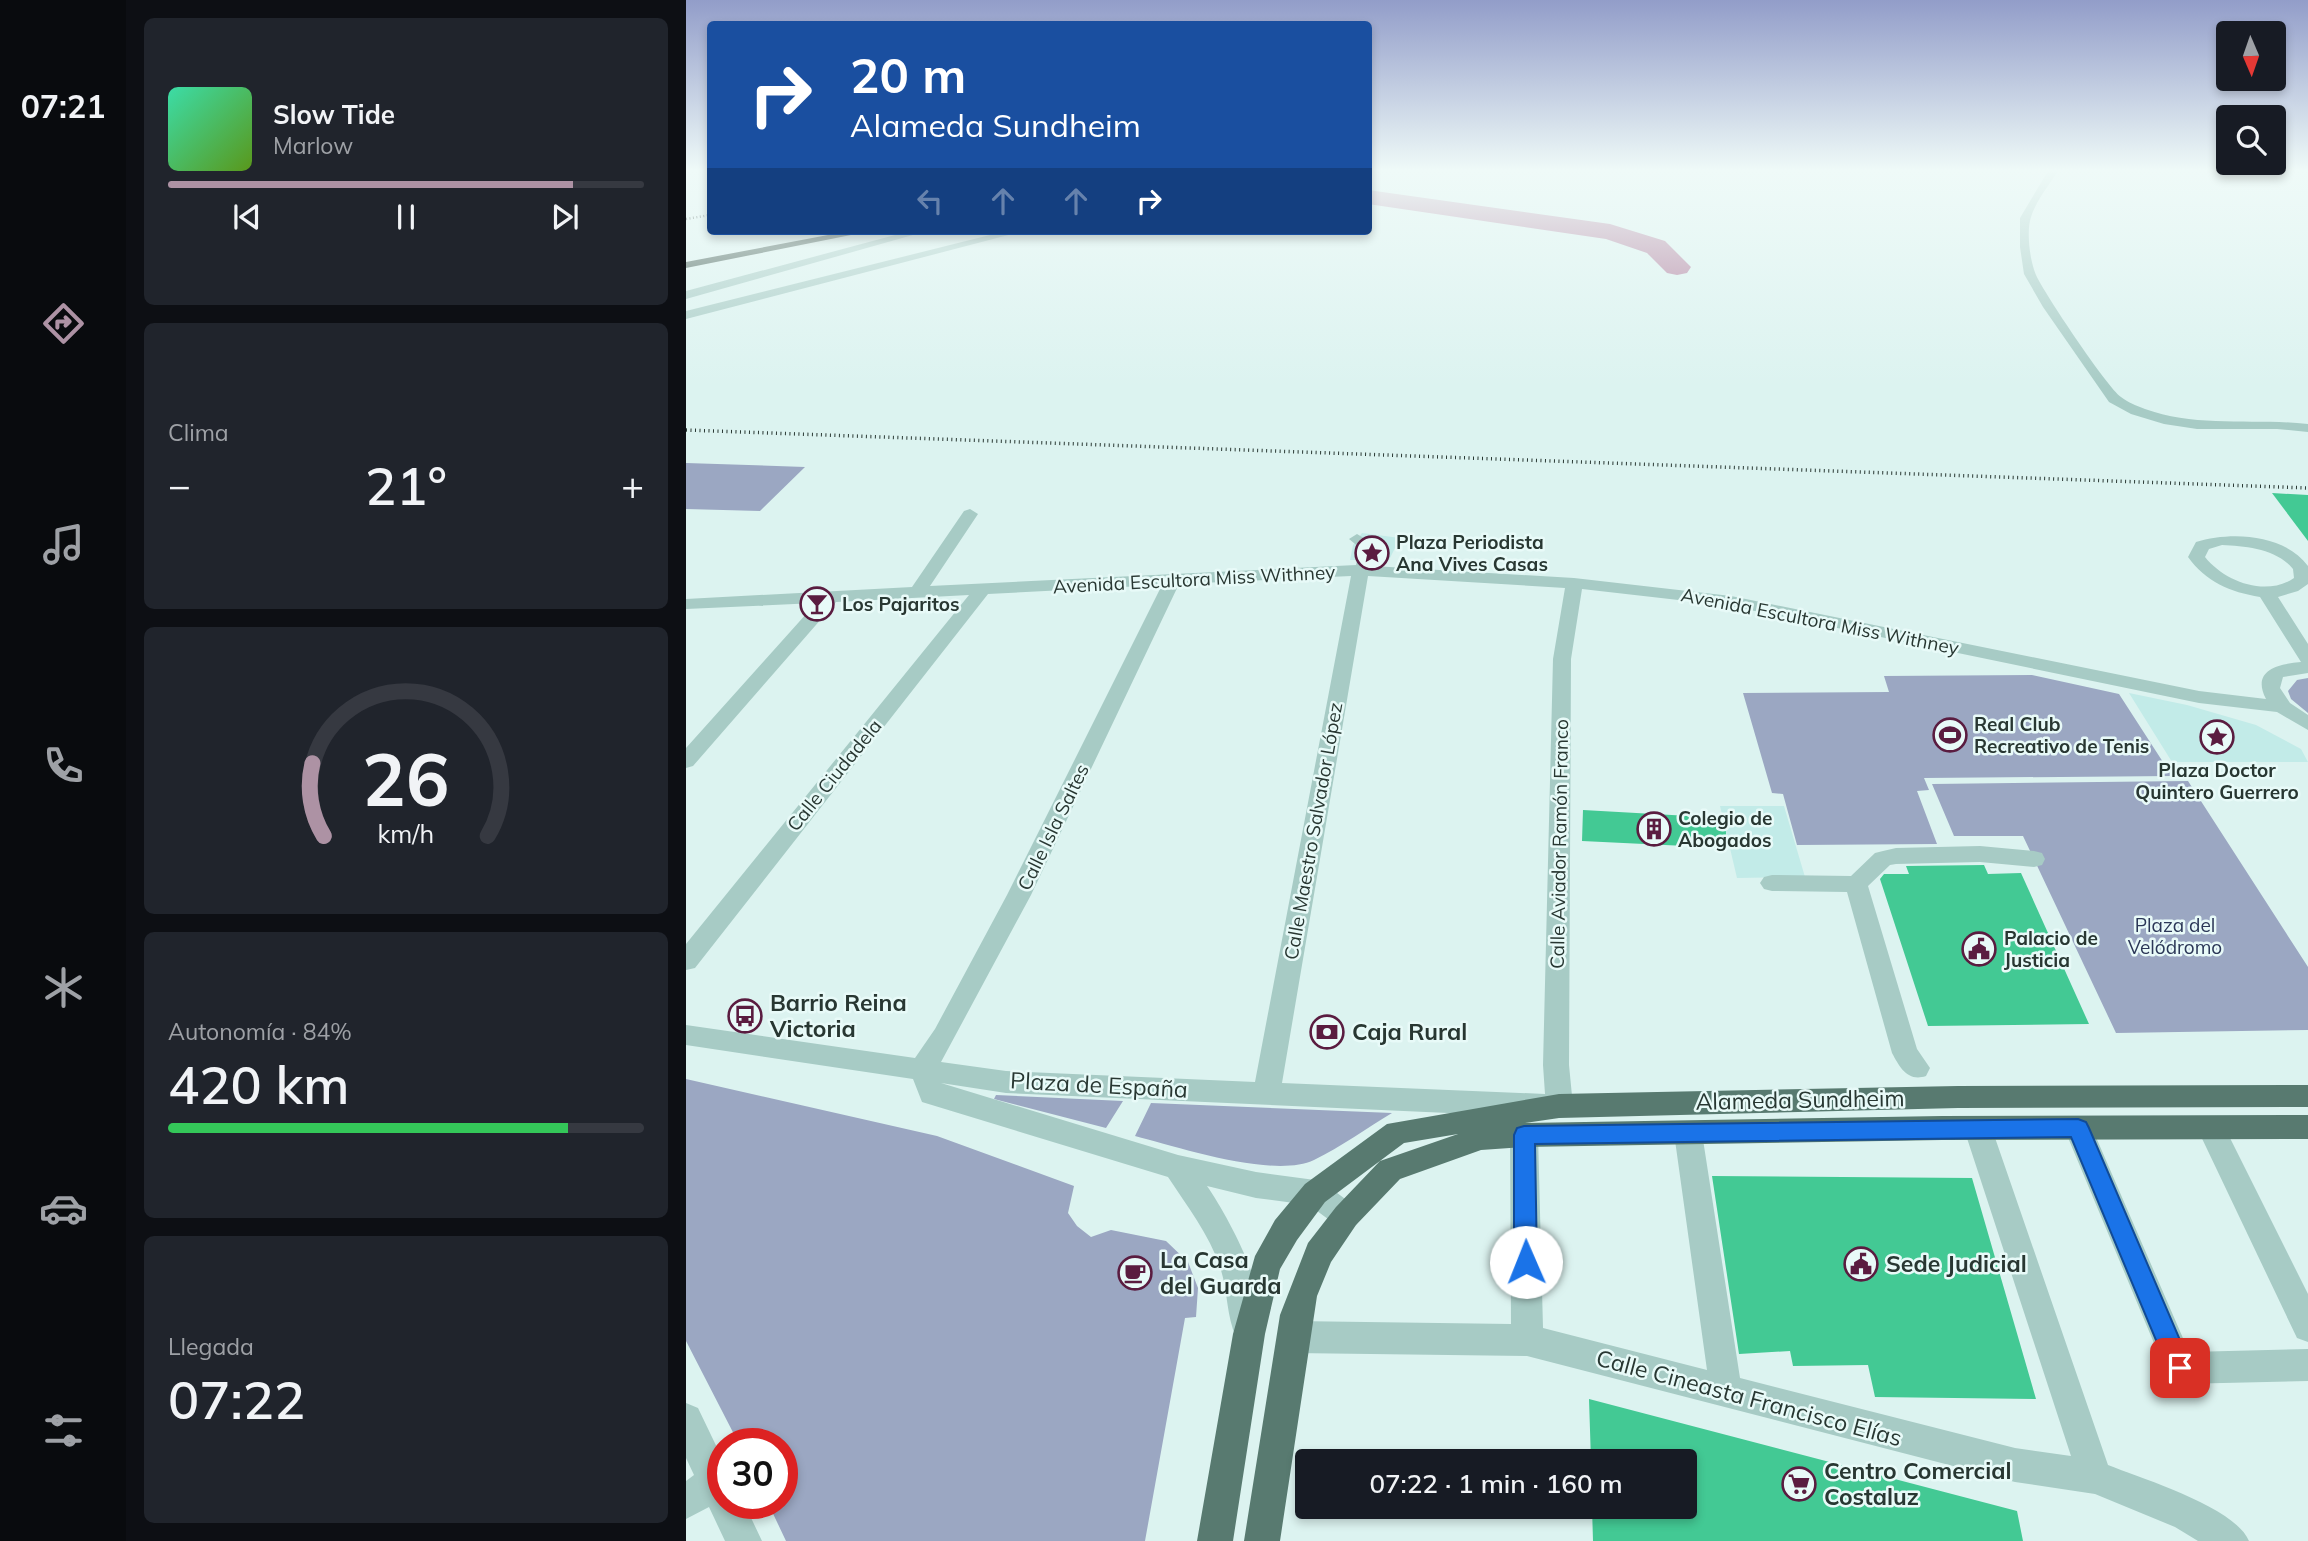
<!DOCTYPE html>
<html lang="es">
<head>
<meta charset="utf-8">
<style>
  :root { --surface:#171b24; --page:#20242c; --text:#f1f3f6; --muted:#9ea1a6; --line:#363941; --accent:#ad92a4 }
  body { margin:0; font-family:Mulish,sans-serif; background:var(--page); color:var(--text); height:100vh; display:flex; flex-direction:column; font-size:26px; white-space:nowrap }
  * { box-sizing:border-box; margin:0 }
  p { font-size:23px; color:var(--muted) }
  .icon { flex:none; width:38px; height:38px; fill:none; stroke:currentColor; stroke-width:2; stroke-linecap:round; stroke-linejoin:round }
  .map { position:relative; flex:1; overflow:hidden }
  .details { display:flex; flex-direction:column; gap:18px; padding:18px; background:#0d0f14; width:560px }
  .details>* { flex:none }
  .banner { position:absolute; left:21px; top:21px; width:665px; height:214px; border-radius:7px; box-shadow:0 4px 10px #0003; background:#1a4fa0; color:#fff; overflow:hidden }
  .needle { width:46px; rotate:178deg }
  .controls { position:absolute; left:1530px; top:21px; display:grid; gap:14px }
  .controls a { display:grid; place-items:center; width:70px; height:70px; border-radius:7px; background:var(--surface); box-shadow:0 4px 10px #0003; font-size:35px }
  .speed { position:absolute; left:21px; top:1428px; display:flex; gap:14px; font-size:35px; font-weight:700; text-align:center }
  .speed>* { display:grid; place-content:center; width:91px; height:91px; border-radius:50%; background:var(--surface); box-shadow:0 4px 10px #0003; line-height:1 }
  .speed .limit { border:10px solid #d22; background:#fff; color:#111 }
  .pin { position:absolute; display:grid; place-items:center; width:60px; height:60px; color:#fff; margin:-30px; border-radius:14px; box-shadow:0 4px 10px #0006 }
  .me { position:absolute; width:77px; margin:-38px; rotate:359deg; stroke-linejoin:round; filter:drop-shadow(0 0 5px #0008) }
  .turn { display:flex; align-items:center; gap:24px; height:147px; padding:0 28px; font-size:32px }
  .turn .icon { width:91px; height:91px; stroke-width:2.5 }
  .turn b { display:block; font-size:49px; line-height:60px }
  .lanes { display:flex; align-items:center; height:66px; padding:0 28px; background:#0003; justify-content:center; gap:35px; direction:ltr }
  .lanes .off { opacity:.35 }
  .big { font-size:52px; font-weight:600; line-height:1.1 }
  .details .widget { flex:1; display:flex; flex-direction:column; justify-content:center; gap:10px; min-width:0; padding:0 24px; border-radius:10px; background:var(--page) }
  .details .dial { align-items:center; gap:0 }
  .dial svg { height:182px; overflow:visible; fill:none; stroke:var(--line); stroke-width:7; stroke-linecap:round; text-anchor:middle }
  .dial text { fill:var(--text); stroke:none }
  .song { display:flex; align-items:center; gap:21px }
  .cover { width:84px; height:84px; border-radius:10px; background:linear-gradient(135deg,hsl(160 70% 55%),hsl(90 70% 35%)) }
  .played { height:7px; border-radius:4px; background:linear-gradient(90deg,var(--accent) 85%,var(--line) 85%) }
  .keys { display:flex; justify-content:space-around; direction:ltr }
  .heat { display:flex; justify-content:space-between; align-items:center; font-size:38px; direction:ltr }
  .charge { height:10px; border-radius:5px; background:linear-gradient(90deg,#34c759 84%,var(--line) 0) }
  .trip { position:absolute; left:609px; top:1449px; width:402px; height:70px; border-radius:7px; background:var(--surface); box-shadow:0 4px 10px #0003; font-weight:600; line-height:70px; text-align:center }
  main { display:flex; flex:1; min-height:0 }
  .dock { display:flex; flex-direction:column; width:126px; justify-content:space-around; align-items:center; background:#090b0e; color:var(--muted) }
  .dock .icon { width:49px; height:49px }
  .dock .on { color:var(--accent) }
  .dock b { font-size:32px; color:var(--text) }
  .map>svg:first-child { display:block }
  .green { fill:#9ba7c2 }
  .plaza { fill:#c2ebe8 }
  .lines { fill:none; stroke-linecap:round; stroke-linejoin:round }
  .river { fill:#b17a9b; fill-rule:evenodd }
  .building { fill:#43c994 }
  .minor { fill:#a7cbc5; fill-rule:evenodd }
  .major { fill:#587a70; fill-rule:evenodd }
  .highway { fill:#3f5950; fill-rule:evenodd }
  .rail-far1 { stroke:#283732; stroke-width:2.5; stroke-dasharray:1 2.5; stroke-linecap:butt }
  .rail { stroke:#283732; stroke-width:3.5; stroke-dasharray:1 3.5; stroke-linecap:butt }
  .route { fill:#1a73e8; stroke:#114b97; stroke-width:2 }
  .labels { text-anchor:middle; stroke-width:5; stroke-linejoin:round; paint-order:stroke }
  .poi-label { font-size:19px; font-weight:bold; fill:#283732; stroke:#e8faf8; text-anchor:start }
  .street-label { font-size:19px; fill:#283732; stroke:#e8faf8 }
  .park-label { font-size:19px; fill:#2b3757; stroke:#e8faf8 }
  .near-poi-label { font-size:23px; font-weight:bold; fill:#283732; stroke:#e8faf8; text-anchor:start }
  .near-street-label { font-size:23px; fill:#283732; stroke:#e8faf8 }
</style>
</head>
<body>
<main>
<nav class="dock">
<b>07:21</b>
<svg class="icon on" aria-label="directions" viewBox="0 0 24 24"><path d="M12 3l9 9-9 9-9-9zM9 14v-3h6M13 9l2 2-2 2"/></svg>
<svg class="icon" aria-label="music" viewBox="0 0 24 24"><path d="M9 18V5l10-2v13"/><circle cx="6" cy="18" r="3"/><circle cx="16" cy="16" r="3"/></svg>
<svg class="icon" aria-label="phone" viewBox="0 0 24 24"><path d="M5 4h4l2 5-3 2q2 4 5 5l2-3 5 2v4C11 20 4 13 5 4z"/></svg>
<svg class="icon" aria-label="climate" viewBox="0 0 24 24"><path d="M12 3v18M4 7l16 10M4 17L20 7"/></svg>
<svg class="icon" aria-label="car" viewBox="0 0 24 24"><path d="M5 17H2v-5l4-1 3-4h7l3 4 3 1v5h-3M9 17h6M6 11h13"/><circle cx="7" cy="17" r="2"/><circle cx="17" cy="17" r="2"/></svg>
<svg class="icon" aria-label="filters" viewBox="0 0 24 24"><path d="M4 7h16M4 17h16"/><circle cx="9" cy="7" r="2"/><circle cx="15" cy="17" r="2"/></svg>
</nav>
<section class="details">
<div class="widget">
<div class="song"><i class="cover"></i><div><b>Slow Tide</b><p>Marlow</p></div></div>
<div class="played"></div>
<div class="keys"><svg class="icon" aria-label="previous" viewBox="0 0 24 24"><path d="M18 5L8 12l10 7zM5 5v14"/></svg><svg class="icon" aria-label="pause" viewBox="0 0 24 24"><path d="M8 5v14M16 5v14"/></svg><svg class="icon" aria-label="next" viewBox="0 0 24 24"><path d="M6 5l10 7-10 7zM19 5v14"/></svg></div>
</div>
<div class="widget"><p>Clima</p>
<div class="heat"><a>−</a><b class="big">21°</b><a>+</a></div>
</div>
<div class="widget dial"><svg viewBox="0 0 100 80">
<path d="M14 69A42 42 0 1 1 86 69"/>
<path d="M14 69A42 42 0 0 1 9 37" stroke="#ad92a4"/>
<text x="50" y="56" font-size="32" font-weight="700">26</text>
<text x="50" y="72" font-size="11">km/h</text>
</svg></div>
<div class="widget"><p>Autonomía · 84%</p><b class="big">420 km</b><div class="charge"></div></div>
<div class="widget"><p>Llegada</p><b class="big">07:22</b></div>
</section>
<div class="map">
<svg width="1622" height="1541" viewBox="0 0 1622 1541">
  <rect width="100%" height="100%" fill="#dcf3f0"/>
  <path class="green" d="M 0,463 L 119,467 L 74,511 L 0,509 Z
    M 1346,675 L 1433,694 L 1486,776 L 1238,778 L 1243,790 L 1231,791 L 1251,844 L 1111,845 L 1097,794 L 1086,793 L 1057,693 L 1203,692 L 1198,676 Z
    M 1622,678 L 1622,713 L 1605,699 L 1602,691 L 1611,680 Z
    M 1502,781 L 1622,967 L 1622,1030 L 1430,1033 L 1337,836 L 1268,836 L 1246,784 Z
    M 0,1079 L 251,1136 L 388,1186 L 382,1213 L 391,1226 L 405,1237 L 425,1230 L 480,1241 L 502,1262 L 512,1288 L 510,1317 L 499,1318 L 459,1541 L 100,1541 L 82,1503 L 96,1503 L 96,1444 L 53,1444 L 0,1341 Z
    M 310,1095 L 437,1101 L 420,1128 L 308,1099 Z
    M 465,1103 L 706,1113 C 681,1128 655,1147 628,1160 C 588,1179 492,1147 449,1136 Z"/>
  <path class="plaza" d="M 676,533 L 714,538 L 703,560 L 664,560 L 667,545 Z
    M 1443,693 L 1501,705 L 1570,725 L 1615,749 L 1622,762 L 1486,762 Z
    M 1034,806 L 1098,806 L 1119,877 L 1051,878 Z"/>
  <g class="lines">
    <path class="river" d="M 682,190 L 924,224 L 979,241 L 1005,267 L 1001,273 L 991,275 L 981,273 L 961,253 L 920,239 L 682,204 Z"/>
  </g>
  <path class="building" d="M 1586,493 L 1622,495 L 1622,541 Z
    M 897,810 L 1039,818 L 1041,848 L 896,841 Z
    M 1298,865 L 1302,874 L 1335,873 L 1403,1024 L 1242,1026 L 1194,879 L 1198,874 L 1223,874 L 1220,866 Z
    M 1026,1176 L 1286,1178 L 1350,1399 L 1189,1397 L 1182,1365 L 1107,1366 L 1104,1351 L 1053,1354 Z
    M 903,1399 L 1331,1511 L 1337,1541 L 907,1541 L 906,1507 L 999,1507 L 999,1461 L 905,1461 Z"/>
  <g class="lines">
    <path class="minor" d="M 1362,171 L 1372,171 C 1363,185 1350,201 1345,217 C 1340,232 1344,261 1350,275 C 1358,293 1421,387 1435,397 C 1441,402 1451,406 1459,409 C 1511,428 1568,418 1622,424 L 1622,432 L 1591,429 L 1511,429 L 1478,424 L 1445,414 L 1423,402 L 1357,307 L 1338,274 L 1334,247 L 1334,218 Z
      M 224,231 L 241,231 L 0,299 L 0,291 Z
      M 320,231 L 338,231 L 0,319 L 0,311 Z
      M 284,509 L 292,514 L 244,586 L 670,565 L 674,548 L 663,539 L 671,534 L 691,546 L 687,566 L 888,578 L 1045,596 L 1513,691 L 1580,699 C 1565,670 1592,664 1615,662 L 1574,597 C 1544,592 1520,582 1502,557 L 1510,542 C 1546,531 1598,534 1622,566 L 1622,584 L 1612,591 L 1592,597 L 1622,644 L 1622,673 L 1597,677 L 1594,688 L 1604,703 L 1622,715 L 1622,730 L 1591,712 L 1513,703 L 1045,606 L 896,589 L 885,659 L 883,1065 L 887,1106 L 883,1114 L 873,1118 L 320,1093 L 255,1083 L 492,1155 L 570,1172 L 629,1180 L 639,1184 L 670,1207 L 675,1216 L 670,1225 L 660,1229 L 650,1225 L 623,1205 L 570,1198 L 521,1186 C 543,1218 588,1300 572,1337 L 561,1341 L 550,1337 C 540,1315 542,1290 534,1267 C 523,1234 501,1206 482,1177 L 236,1102 L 227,1079 L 0,1045 L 0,1025 L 229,1058 L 249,1029 L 321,895 L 476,585 L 302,594 L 9,968 L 0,970 L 0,944 L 283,595 L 150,602 L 7,766 L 0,768 L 0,748 L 130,603 L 0,609 L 0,599 L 226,587 L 278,511 ZM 1536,545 C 1560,546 1591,549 1607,569 L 1608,578 C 1580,597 1539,582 1519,557 L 1523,549 ZM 665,576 L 569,1082 L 320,1071 L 255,1062 L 345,895 L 493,584 ZM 682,576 L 879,588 L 867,659 L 857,1065 L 859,1094 L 596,1083 Z
      M 1294,846 L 1348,851 L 1356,853 L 1359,859 L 1356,865 L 1348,867 L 1294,862 L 1210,864 L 1204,865 L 1182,886 L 1231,1049 L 1244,1068 L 1240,1076 C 1222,1082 1214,1068 1206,1053 L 1161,892 L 1086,891 L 1078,889 L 1074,883 L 1078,877 L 1086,875 L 1165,876 L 1189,853 L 1197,851 L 1210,848 Z
      M 1392,1116 L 1402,1120 L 1406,1128 L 1503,1352 L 1622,1349 L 1622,1381 L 1494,1384 L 1483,1379 L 1378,1128 L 1382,1120 Z
      M 1525,1116 L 1535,1120 L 1622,1294 L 1622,1342 L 1611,1338 L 1511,1128 L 1515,1120 Z
      M 1292,1117 L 1302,1121 L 1306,1129 L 1422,1465 C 1457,1479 1549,1507 1563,1541 L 1512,1541 L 1489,1527 L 1409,1494 L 1329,1482 L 841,1356 L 607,1353 L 596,1348 L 591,1337 L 596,1326 L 607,1321 L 825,1324 L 824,1135 L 828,1127 L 838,1123 L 848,1127 L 852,1135 L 857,1328 L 1021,1370 L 988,1133 L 992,1125 L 1002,1121 L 1012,1125 L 1016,1133 L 1054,1378 L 1329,1448 L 1385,1456 L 1278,1129 L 1282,1121 Z
      M 0,1403 L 12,1408 L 37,1460 L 37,1503 L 58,1503 L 76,1541 L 39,1541 L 23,1507 L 0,1519 L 0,1481 L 8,1475 L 0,1458 Z"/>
    <path class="major" d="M 1622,1085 L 1622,1107 L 1272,1108 L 873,1118 L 839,1123 L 1256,1116 L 1622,1115 L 1622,1139 L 1256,1140 L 838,1147 L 795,1150 L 714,1179 L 670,1225 L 645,1262 L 631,1296 L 594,1541 L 558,1541 L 594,1315 L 622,1243 L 650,1207 L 694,1161 L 772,1134 L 718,1143 L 639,1202 L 611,1240 L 594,1269 L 579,1334 L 547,1541 L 511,1541 L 547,1334 L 569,1256 L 589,1220 L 619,1184 L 701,1124 L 873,1094 L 1272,1086 Z"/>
    <path class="highway" d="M 163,231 L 185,231 L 0,268 L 0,262 Z"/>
    <path class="rail-far1" d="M 0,219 L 24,215"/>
    <path class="rail" d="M 0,430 L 1622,488"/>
  </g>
  <linearGradient id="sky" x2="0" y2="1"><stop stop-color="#929dc9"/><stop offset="0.44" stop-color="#effaf8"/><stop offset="1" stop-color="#effaf8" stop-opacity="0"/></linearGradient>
  <rect width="1622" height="387" fill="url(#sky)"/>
  <path class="route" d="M 1392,1119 L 1400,1122 L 1403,1128 L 1506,1368 L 1503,1376 L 1494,1380 L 1485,1376 L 1385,1137 L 849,1144 L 851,1262 L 848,1270 L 840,1273 L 832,1270 L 828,1262 L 828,1135 L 831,1128 L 838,1126 Z"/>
  <defs>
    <symbol id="sight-ring" viewBox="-11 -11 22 22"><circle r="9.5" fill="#e8faf8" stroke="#5a1c40" stroke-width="1.5"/><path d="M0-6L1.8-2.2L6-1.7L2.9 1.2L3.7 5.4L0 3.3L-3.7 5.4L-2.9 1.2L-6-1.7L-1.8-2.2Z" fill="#5a1c40"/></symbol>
    <symbol id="bar-ring" viewBox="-11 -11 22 22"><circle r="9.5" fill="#e8faf8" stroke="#5a1c40" stroke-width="1.5"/><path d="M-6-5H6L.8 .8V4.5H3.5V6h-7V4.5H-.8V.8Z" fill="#5a1c40"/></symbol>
    <symbol id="stadium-ring" viewBox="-11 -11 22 22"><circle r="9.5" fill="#e8faf8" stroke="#5a1c40" stroke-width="1.5"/><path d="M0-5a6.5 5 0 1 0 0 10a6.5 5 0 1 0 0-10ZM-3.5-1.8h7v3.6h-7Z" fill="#5a1c40"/></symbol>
    <symbol id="building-ring" viewBox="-11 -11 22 22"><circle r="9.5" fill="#e8faf8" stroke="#5a1c40" stroke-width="1.5"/><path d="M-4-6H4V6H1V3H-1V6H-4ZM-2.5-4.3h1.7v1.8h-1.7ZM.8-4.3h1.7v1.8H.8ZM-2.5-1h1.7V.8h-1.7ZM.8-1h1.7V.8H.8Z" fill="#5a1c40"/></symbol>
    <symbol id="civic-ring" viewBox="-11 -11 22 22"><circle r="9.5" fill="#e8faf8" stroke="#5a1c40" stroke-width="1.5"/><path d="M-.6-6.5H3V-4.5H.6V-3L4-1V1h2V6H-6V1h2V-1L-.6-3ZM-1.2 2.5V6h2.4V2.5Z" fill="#5a1c40"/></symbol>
    <symbol id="bus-ring" viewBox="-11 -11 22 22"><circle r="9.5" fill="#e8faf8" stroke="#5a1c40" stroke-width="1.5"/><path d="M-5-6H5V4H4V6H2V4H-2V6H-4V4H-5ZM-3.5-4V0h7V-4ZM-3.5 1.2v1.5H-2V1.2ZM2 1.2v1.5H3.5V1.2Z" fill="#5a1c40"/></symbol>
    <symbol id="bank-ring" viewBox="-11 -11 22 22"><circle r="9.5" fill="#e8faf8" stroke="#5a1c40" stroke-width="1.5"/><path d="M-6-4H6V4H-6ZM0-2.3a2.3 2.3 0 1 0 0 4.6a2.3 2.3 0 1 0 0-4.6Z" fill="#5a1c40"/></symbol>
    <symbol id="cafe-ring" viewBox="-11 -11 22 22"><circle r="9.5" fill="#e8faf8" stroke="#5a1c40" stroke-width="1.5"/><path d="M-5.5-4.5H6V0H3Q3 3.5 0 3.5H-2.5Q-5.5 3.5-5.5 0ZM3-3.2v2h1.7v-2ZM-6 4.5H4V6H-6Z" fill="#5a1c40"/></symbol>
    <symbol id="supermarket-ring" viewBox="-11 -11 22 22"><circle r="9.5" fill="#e8faf8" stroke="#5a1c40" stroke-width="1.5"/><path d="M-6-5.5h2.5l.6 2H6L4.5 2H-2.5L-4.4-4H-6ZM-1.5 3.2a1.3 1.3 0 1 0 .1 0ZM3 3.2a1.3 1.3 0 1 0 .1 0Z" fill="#5a1c40"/></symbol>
  </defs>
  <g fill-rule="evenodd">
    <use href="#sight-ring" x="667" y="534" width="38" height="38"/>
    <use href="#bar-ring" x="112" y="585" width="38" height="38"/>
    <use href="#stadium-ring" x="1245" y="716" width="38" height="38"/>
    <use href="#sight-ring" x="1512" y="718" width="38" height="38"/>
    <use href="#building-ring" x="949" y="810" width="38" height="38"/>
    <use href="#civic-ring" x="1274" y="930" width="38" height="38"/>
    <use href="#bus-ring" x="40" y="997" width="38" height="38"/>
    <use href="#bank-ring" x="622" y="1013" width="38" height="38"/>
    <use href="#civic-ring" x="1156" y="1245" width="38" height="38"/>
    <use href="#cafe-ring" x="430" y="1254" width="38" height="38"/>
    <use href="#supermarket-ring" x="1094" y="1465" width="38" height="38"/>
  </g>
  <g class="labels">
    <g class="poi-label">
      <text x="710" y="549">Plaza Periodista<tspan x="710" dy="22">Ana Vives Casas</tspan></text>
      <text x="156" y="611">Los Pajaritos</text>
      <text x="1288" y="731">Real Club<tspan x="1288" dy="22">Recreativo de Tenis</tspan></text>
      <text x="1531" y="777" text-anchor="middle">Plaza Doctor<tspan x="1531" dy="22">Quintero Guerrero</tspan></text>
      <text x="992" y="825">Colegio de<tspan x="992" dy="22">Abogados</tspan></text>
      <text x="1318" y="945">Palacio de<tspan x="1318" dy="22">Justicia</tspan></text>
    </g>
    <g class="street-label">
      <text transform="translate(508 579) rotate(-3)" y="7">Avenida Escultora Miss Withney</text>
      <text transform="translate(1134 621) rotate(11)" y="7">Avenida Escultora Miss Withney</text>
      <text transform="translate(148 775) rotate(-51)" y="7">Calle Ciudadela</text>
      <text transform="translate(367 827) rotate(-64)" y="7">Calle Isla Saltes</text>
      <text transform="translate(627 831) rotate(-80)" y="7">Calle Maestro Salvador López</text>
      <text transform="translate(873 844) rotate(-89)" y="7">Calle Aviador Ramón Franco</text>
    </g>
    <g class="park-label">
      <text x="1489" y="932">Plaza del<tspan x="1489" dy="22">Velódromo</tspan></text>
    </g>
    <g class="near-poi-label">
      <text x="84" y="1011">Barrio Reina<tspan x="84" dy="26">Victoria</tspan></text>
      <text x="666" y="1040">Caja Rural</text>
      <text x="474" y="1268">La Casa<tspan x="474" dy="26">del Guarda</tspan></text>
      <text x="1200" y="1272">Sede Judicial</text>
      <text x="1138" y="1479">Centro Comercial<tspan x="1138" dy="26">Costaluz</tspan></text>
    </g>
    <g class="near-street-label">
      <text transform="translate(413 1085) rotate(3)" y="8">Plaza de España</text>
      <text transform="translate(1114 1100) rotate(-1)" y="8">Alameda Sundheim</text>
      <text transform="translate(1063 1398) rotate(15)" y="8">Calle Cineasta Francisco Elías</text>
    </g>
  </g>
</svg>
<div class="controls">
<a><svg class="needle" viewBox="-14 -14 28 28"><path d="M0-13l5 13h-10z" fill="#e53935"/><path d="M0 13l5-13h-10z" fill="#9ea1a6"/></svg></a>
<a><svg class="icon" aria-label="search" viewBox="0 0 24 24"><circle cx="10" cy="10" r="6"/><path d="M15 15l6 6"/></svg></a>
</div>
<div class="speed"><div class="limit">30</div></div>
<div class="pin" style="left:1494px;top:1368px;background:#d93025"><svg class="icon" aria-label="arrive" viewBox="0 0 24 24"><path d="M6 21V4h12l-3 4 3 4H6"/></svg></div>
<svg class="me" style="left:840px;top:1262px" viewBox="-20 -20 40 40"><circle r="19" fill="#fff"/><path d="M0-13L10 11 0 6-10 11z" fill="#1a73e8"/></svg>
<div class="trip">07:22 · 1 min · 160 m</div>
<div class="banner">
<div class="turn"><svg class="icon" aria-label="right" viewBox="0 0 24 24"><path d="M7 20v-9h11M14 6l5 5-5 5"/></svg><div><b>20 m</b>Alameda Sundheim</div></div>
<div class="lanes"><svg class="icon off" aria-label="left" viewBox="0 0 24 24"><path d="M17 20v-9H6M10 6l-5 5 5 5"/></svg><svg class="icon off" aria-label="ahead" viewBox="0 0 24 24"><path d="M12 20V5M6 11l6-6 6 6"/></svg><svg class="icon off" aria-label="ahead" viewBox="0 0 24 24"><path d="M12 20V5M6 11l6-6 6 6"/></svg><svg class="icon" aria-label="right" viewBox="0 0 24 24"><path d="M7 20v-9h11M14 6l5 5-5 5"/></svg></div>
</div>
</div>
</main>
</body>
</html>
